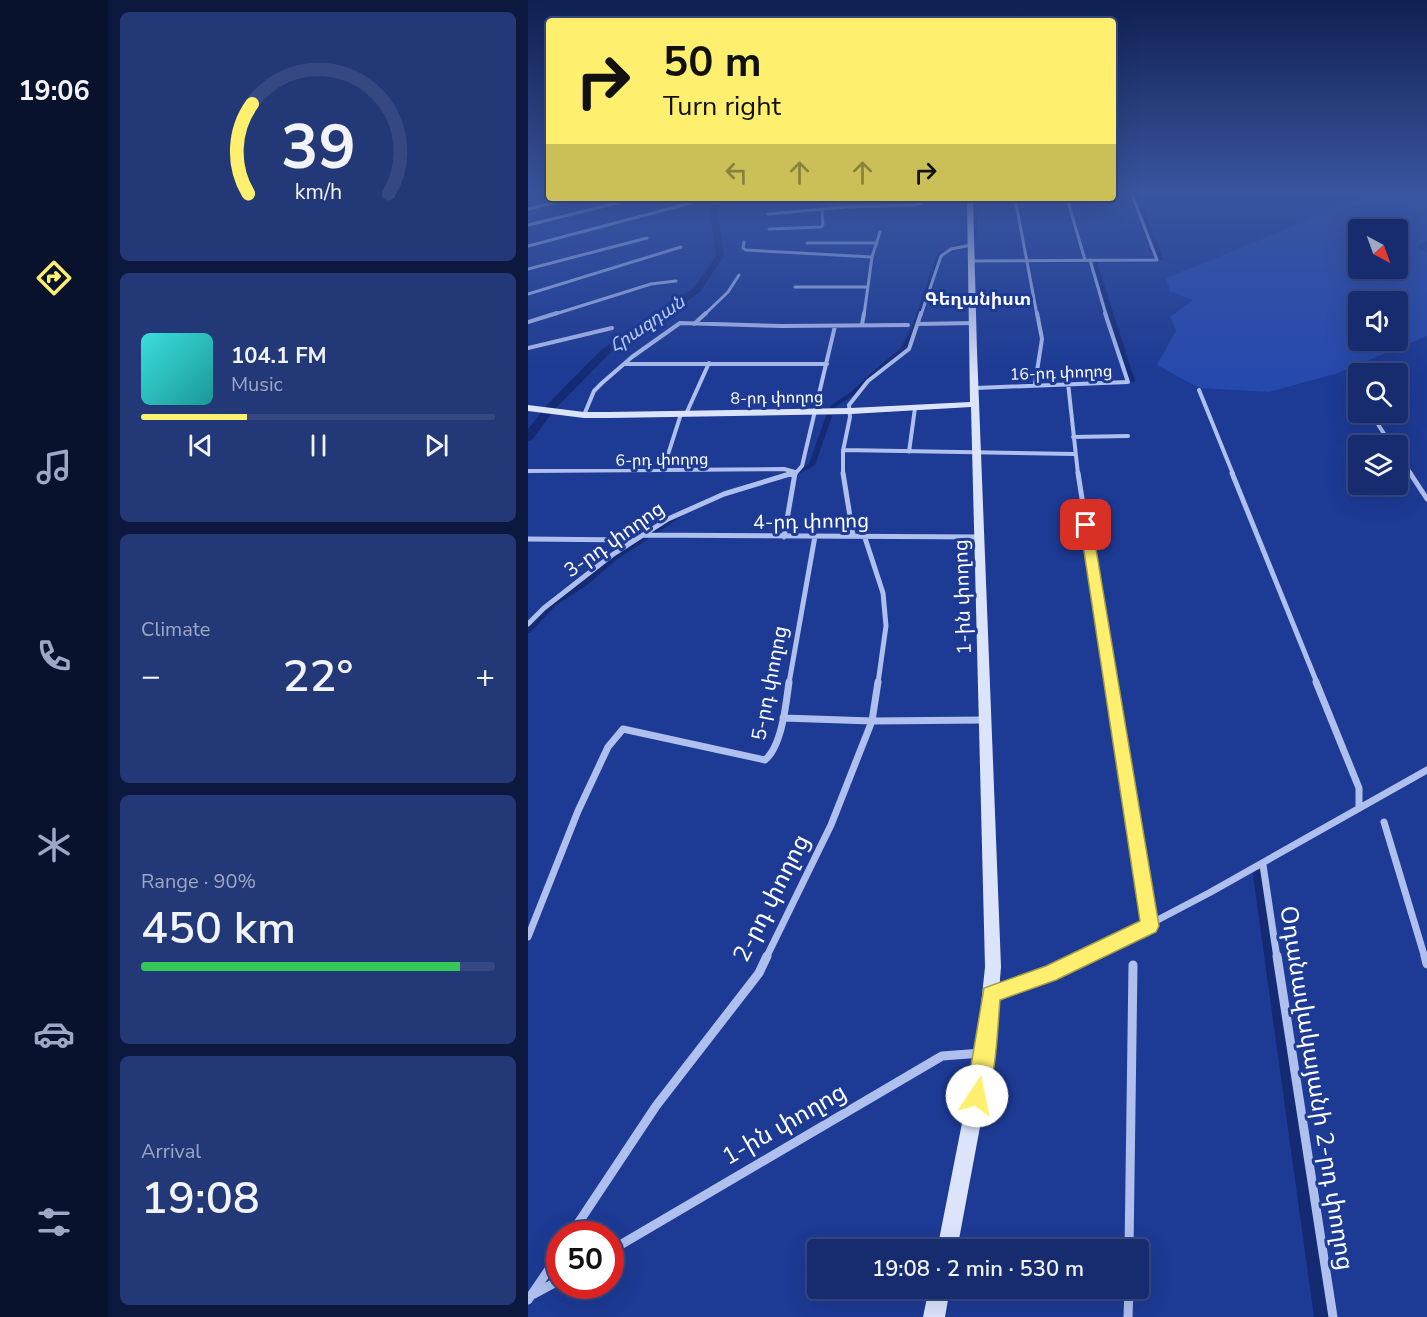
<!DOCTYPE html>
<html lang="en">
<head>
<meta charset="utf-8">
<style>
  :root { --surface:#162c6f; --page:#233877; --text:#f1f3f6; --muted:#9ea7c3; --line:#354882; --accent:#fef06e }
  body { margin:0; font-family:"Nunito Sans","Noto Sans Armenian",sans-serif; background:var(--page); color:var(--text); height:100vh; display:flex; flex-direction:column; font-size:22px; white-space:nowrap }
  * { box-sizing:border-box; margin:0 }
  p { font-size:20px; color:var(--muted) }
  .icon { flex:none; width:33px; height:33px; fill:none; stroke:currentColor; stroke-width:2; stroke-linecap:round; stroke-linejoin:round }
  .map { position:relative; flex:1; overflow:hidden }
  .side { display:flex; flex-direction:column; gap:12px; padding:12px; background:#0c183d; width:420px }
  .side>* { flex:none }
  .hud { position:absolute; left:18px; top:18px; width:570px; height:183px; border-radius:6px; box-shadow:0 6px 24px #0002,0 0 0 2px var(--line); background:#fef06e; color:#111; overflow:hidden }
  .needle { width:39px; rotate:139deg }
  .buttons { position:absolute; left:820px; top:219px; display:grid; gap:12px }
  .buttons a { display:grid; place-items:center; width:60px; height:60px; border-radius:6px; background:var(--surface); box-shadow:0 6px 24px #0002,0 0 0 2px var(--line); font-size:30px }
  .speed { position:absolute; left:18px; top:1221px; display:flex; gap:12px; font-size:30px; font-weight:700; text-align:center }
  .speed>* { display:grid; place-content:center; width:78px; height:78px; border-radius:50%; background:var(--surface); box-shadow:0 6px 24px #0002,0 0 0 2px var(--line); line-height:1 }
  .speed .limit { border:9px solid #d22; background:#fff; color:#111 }
  .pin { position:absolute; display:grid; place-items:center; width:51px; height:51px; color:#fff; margin:-26px; border-radius:12px; box-shadow:0 3px 9px #0006 }
  .me { position:absolute; width:66px; margin:-33px; rotate:11deg; stroke-linejoin:round; filter:drop-shadow(0 0 4px #0008) }
  .turn { display:flex; align-items:center; gap:21px; height:126px; padding:0 18px; font-size:27px }
  .turn .icon { width:78px; height:78px; stroke-width:2.5 }
  .turn b { display:block; font-size:42px; line-height:51px }
  .lanes { display:flex; align-items:center; height:57px; padding:0 18px; background:#0003; justify-content:center; gap:30px; direction:ltr }
  .lanes .off { opacity:.35 }
  .big { font-size:45px; font-weight:600; line-height:1.1 }
  .side .tile { flex:1; display:flex; flex-direction:column; justify-content:center; gap:9px; min-width:0; padding:0 21px; border-radius:9px; background:var(--page) }
  .side .dial { align-items:center; gap:0 }
  .dial svg { height:156px; overflow:visible; fill:none; stroke:var(--line); stroke-width:7; stroke-linecap:round; text-anchor:middle }
  .dial text { fill:var(--text); stroke:none }
  .song { display:flex; align-items:center; gap:18px }
  .cover { width:72px; height:72px; border-radius:9px; background:linear-gradient(135deg,hsl(180 70% 55%),hsl(180 70% 35%)) }
  .played { height:6px; border-radius:3px; background:linear-gradient(90deg,var(--accent) 30%,var(--line) 30%) }
  .keys { display:flex; justify-content:space-around; direction:ltr }
  .heat { display:flex; justify-content:space-between; align-items:center; font-size:33px; direction:ltr }
  .charge { height:9px; border-radius:4px; background:linear-gradient(90deg,#34c759 90%,var(--line) 0) }
  .trip { position:absolute; left:279px; top:1239px; width:342px; height:60px; border-radius:6px; background:var(--surface); box-shadow:0 6px 24px #0002,0 0 0 2px var(--line); font-weight:600; line-height:60px; text-align:center }
  main { display:flex; flex:1; min-height:0 }
  .dock { display:flex; flex-direction:column; width:108px; justify-content:space-around; align-items:center; background:#09122c; color:var(--muted) }
  .dock .icon { width:42px; height:42px }
  .dock .on { color:var(--accent) }
  .dock b { font-size:27px; color:var(--text) }
  .map>svg:first-child { display:block }
  .green { fill:#2649ad; fill-rule:evenodd }
  .lines { fill:none; stroke-linecap:round; stroke-linejoin:round }
  .canal { fill:#142a72; fill-rule:evenodd }
  .river { fill:#142a72; fill-rule:evenodd }
  .street-far4 { stroke:#afc0ef; stroke-width:3 }
  .street-far3 { stroke:#afc0ef; stroke-width:4 }
  .street-far2 { stroke:#afc0ef; stroke-width:5 }
  .street-far1 { stroke:#afc0ef; stroke-width:7 }
  .street { stroke:#afc0ef; stroke-width:9 }
  .secondary { fill:#dce4fb; fill-rule:evenodd }
  .route { fill:#fef06e; stroke:#a59c48; stroke-width:1.5 }
  .labels { text-anchor:middle; stroke-width:6; stroke-linejoin:round; paint-order:stroke }
  .far-street-label { font-size:16px; fill:#fff; stroke:#1d3a94 }
  .far-quarter-label { font-size:18px; font-weight:bold; fill:#fff; stroke:#1d3a94 }
  .far-water-label { font-size:18px; font-style:italic; fill:#bccbf5; stroke:#1d3a94 }
  .street-label { font-size:20px; fill:#fff; stroke:#1d3a94 }
  .near-street-label { font-size:24px; fill:#fff; stroke:#1d3a94 }
</style>
</head>
<body>
<main>
<nav class="dock">
<b>19:06</b>
<svg class="icon on" aria-label="directions" viewBox="0 0 24 24"><path d="M12 3l9 9-9 9-9-9zM9 14v-3h6M13 9l2 2-2 2"/></svg>
<svg class="icon" aria-label="music" viewBox="0 0 24 24"><path d="M9 18V5l10-2v13"/><circle cx="6" cy="18" r="3"/><circle cx="16" cy="16" r="3"/></svg>
<svg class="icon" aria-label="phone" viewBox="0 0 24 24"><path d="M5 4h4l2 5-3 2q2 4 5 5l2-3 5 2v4C11 20 4 13 5 4z"/></svg>
<svg class="icon" aria-label="climate" viewBox="0 0 24 24"><path d="M12 3v18M4 7l16 10M4 17L20 7"/></svg>
<svg class="icon" aria-label="car" viewBox="0 0 24 24"><path d="M5 17H2v-5l4-1 3-4h7l3 4 3 1v5h-3M9 17h6M6 11h13"/><circle cx="7" cy="17" r="2"/><circle cx="17" cy="17" r="2"/></svg>
<svg class="icon" aria-label="filters" viewBox="0 0 24 24"><path d="M4 7h16M4 17h16"/><circle cx="9" cy="7" r="2"/><circle cx="15" cy="17" r="2"/></svg>
</nav>
<section class="side">
<div class="tile dial"><svg viewBox="0 0 100 80">
<path d="M14 69A42 42 0 1 1 86 69"/>
<path d="M14 69A42 42 0 0 1 16 23" stroke="#fef06e"/>
<text x="50" y="56" font-size="32" font-weight="700">39</text>
<text x="50" y="72" font-size="11">km/h</text>
</svg></div>
<div class="tile">
<div class="song"><i class="cover"></i><div><b>104.1 FM</b><p>Music</p></div></div>
<div class="played"></div>
<div class="keys"><svg class="icon" aria-label="previous" viewBox="0 0 24 24"><path d="M18 5L8 12l10 7zM5 5v14"/></svg><svg class="icon" aria-label="pause" viewBox="0 0 24 24"><path d="M8 5v14M16 5v14"/></svg><svg class="icon" aria-label="next" viewBox="0 0 24 24"><path d="M6 5l10 7-10 7zM19 5v14"/></svg></div>
</div>
<div class="tile"><p>Climate</p>
<div class="heat"><a>−</a><b class="big">22°</b><a>+</a></div>
</div>
<div class="tile"><p>Range · 90%</p><b class="big">450 km</b><div class="charge"></div></div>
<div class="tile"><p>Arrival</p><b class="big">19:08</b></div>
</section>
<div class="map">
<svg width="899" height="1317" viewBox="0 0 899 1317">
  <rect width="100%" height="100%" fill="#1d3a94"/>
  <path class="green" d="M 850,192 L 899,192 L 899,241 L 888,247 L 899,252 L 899,336 L 807,374 L 741,392 L 671,388 L 629,365 L 648,331 L 642,317 L 665,300 L 642,291 L 638,278 ZM 831,230 L 870,230 L 870,268 L 831,268 ZM 831,302 L 870,302 L 870,340 L 831,340 Z"/>
  <g class="lines">
    <path class="canal" d="M 605,192 L 609,192 L 636,261 L 632,260 Z
      M 466,198 L 473,198 L 449,205 L 449,237 L 445,238 L 445,204 Z
      M 435,241 L 439,242 L 413,255 L 390,323 L 378,350 L 353,370 L 327,394 L 306,408 L 302,408 L 302,406 L 323,392 L 349,368 L 373,348 L 385,324 L 409,254 Z
      M 564,260 L 577,260 L 579,261 L 569,262 L 607,381 L 606,382 L 601,381 Z
      M 301,414 L 304,416 L 287,465 L 272,473 L 268,473 L 268,471 L 281,464 L 298,416 Z
      M 149,513 L 152,513 L 156,515 L 127,534 L 124,534 L 120,532 Z
      M 113,537 L 119,537 L 120,539 L 88,560 L 58,586 L 28,605 L 3,632 L 0,633 L 0,625 L 22,601 L 52,582 L 82,556 Z
      M 731,870 L 735,871 L 737,875 L 802,1317 L 786,1317 L 725,875 L 727,871 Z"/>
    <path class="river" d="M 193,198 L 201,198 L 189,210 L 196,256 L 172,292 L 80,355 L 27,409 L 4,440 L 0,441 L 0,429 L 19,405 L 72,351 L 166,288 L 188,256 L 181,209 Z"/>
    <path class="street-far4" d="M 487,198 L 509,315
      M 539,198 L 557,260
      M 442,203 L 465,198
      M 0,209 L 44,198
      M 240,214 L 318,207 L 389,205 L 393,203 L 393,198
      M 0,225 L 109,198
      M 241,229 L 293,227 L 295,225 L 294,210
      M 216,242 L 215,248 L 218,250 L 344,257
      M 279,243 L 349,243
      M 0,246 L 163,203
      M 562,260 L 578,315
      M 443,261 L 629,260 L 603,192
      M 0,269 L 119,238
      M 267,287 L 339,287
      M 0,294 L 153,247
      M 24,315 L 123,284 L 148,281
      M 176,315 L 200,292 L 211,275
      M 336,315 L 344,257 L 352,232
      M 393,315 L 413,256 L 423,249 L 443,245"/>
    <path class="street-far3" d="M 0,322 L 29,313
      M 166,324 L 178,313
      M 390,324 L 445,323
      M 334,325 L 336,313
      M 0,348 L 84,328
      M 97,364 L 299,364
      M 540,383 L 550,474
      M 507,384 L 514,339 L 509,313
      M 448,388 L 600,382 L 577,313
      M 671,390 L 705,474
      M 821,399 L 831,405
      M 842,412 L 864,446
      M 158,414 L 181,363
      M 56,415 L 66,391 L 74,383 L 104,357 L 152,323 L 254,326 L 380,325
      M 545,437 L 600,436
      M 315,450 L 547,454
      M 381,452 L 387,408
      M 870,454 L 883,474
      M 135,470 L 153,414
      M 0,471 L 256,469 L 267,472
      M 260,474 L 267,472
      M 267,474 L 274,466 L 307,326
      M 315,474 L 315,451 L 322,417 L 321,405 L 340,381 L 381,349 L 393,313"/>
    <path class="street-far2" d="M 315,473 L 325,535
      M 550,473 L 583,683
      M 704,473 L 789,683
      M 882,473 L 899,499
      M 115,535 L 452,537
      M 336,535 L 355,593 L 358,626 L 350,683
      M 256,537 L 267,473
      M 0,539 L 104,540
      M 0,624 L 16,608 L 84,555 L 140,519 L 196,494 L 265,473
      M 261,683 L 287,536"/>
    <path class="street-far1" d="M 583,682 L 622,926
      M 788,682 L 831,788 L 831,807
      M 255,718 L 344,721 L 457,720
      M 856,822 L 897,958
      M 735,865 L 749,958
      M 0,937 L 50,811 L 80,747 L 95,729 L 237,760 C 254,746 258,704 261,682
      M 238,958 L 303,825 L 344,721 L 350,682
      M 557,958 L 681,893 L 899,770"/>
    <path class="street" d="M 749,956 L 805,1317
      M 897,956 L 899,964
      M 464,994 L 512,977 L 560,956
      M 43,1234 L 128,1106 L 231,973 L 239,956
      M 601,1250 L 605,965
      M 82,1251 L 414,1056 L 454,1053
      M 6,1294 L 32,1280
      M 0,1300 L 32,1253
      M 600,1317 L 601,1288"/>
    <path class="secondary" d="M 439,198 L 445,198 L 449,351 L 473,967 L 466,1052 L 429,1250 L 409,1250 L 448,1052 L 457,967 L 443,407 L 323,414 L 81,418 L 56,418 L 0,411 L 0,405 L 56,412 L 81,412 L 323,408 L 442,402 Z
      M 401,1288 L 422,1288 L 417,1317 L 395,1317 Z"/>
  </g>
  <linearGradient id="sky" x2="0" y2="1"><stop stop-color="#102051"/><stop offset="0.51" stop-color="#3a559f"/><stop offset="1" stop-color="#3a559f" stop-opacity="0"/></linearGradient>
  <rect width="899" height="377" fill="url(#sky)"/>
  <path class="route" d="M 558,521 L 564,525 L 631,926 L 628,932 L 528,980 L 472,1000 C 469,1034 469,1073 456,1104 L 449,1107 L 442,1104 L 438,1096 L 456,988 L 518,966 L 612,921 L 552,525 Z"/>
  <g class="labels">
    <g class="far-street-label">
      <text transform="translate(533 372) rotate(-2)" y="6">16-րդ փողոց</text>
      <text transform="translate(249 397) rotate(-1)" y="6">8-րդ փողոց</text>
      <text transform="translate(134 459) rotate(-1)" y="6">6-րդ փողոց</text>
    </g>
    <g class="far-quarter-label">
      <text x="450" y="305">Գեղանիստ</text>
    </g>
    <g class="far-water-label">
      <text transform="translate(119 324) rotate(-34)" y="6">Հրազդան</text>
    </g>
    <g class="street-label">
      <text transform="translate(283 521) rotate(-1)" y="7">4-րդ փողոց</text>
      <text transform="translate(86 539) rotate(-35)" y="7">3-րդ փողոց</text>
      <text transform="translate(434 597) rotate(-92)" y="7">1-ին փողոց</text>
      <text transform="translate(241 683) rotate(-79)" y="7">5-րդ փողոց</text>
    </g>
    <g class="near-street-label">
      <text transform="translate(243 898) rotate(-63)" y="8">2-րդ փողոց</text>
      <text transform="translate(789 1088) rotate(81)" y="8">Օդանավակայանի 2-րդ փողոց</text>
      <text transform="translate(256 1124) rotate(-30)" y="8">1-ին փողոց</text>
    </g>
  </g>
</svg>
<div class="buttons">
<a><svg class="needle" viewBox="-14 -14 28 28"><path d="M0-13l5 13h-10z" fill="#e53935"/><path d="M0 13l5-13h-10z" fill="#9ea7c3"/></svg></a>
<a><svg class="icon" aria-label="sound" viewBox="0 0 24 24"><path d="M4 9h4l5-4v14l-5-4H4zM17 9q2 3 0 6"/></svg></a>
<a><svg class="icon" aria-label="search" viewBox="0 0 24 24"><circle cx="10" cy="10" r="6"/><path d="M15 15l6 6"/></svg></a>
<a><svg class="icon" aria-label="layers" viewBox="0 0 24 24"><path d="M12 4l9 5-9 5-9-5zM3 14l9 5 9-5"/></svg></a>
</div>
<div class="speed"><div class="limit">50</div></div>
<div class="pin" style="left:558px;top:525px;background:#d93025"><svg class="icon" aria-label="arrive" viewBox="0 0 24 24"><path d="M6 21V4h12l-3 4 3 4H6"/></svg></div>
<svg class="me" style="left:449px;top:1096px" viewBox="-20 -20 40 40"><circle r="19" fill="#fff"/><path d="M0-13L10 11 0 6-10 11z" fill="#fef06e"/></svg>
<div class="trip">19:08 · 2 min · 530 m</div>
<div class="hud">
<div class="turn"><svg class="icon" aria-label="right" viewBox="0 0 24 24"><path d="M7 20v-9h11M14 6l5 5-5 5"/></svg><div><b>50 m</b>Turn right</div></div>
<div class="lanes"><svg class="icon off" aria-label="left" viewBox="0 0 24 24"><path d="M17 20v-9H6M10 6l-5 5 5 5"/></svg><svg class="icon off" aria-label="ahead" viewBox="0 0 24 24"><path d="M12 20V5M6 11l6-6 6 6"/></svg><svg class="icon off" aria-label="ahead" viewBox="0 0 24 24"><path d="M12 20V5M6 11l6-6 6 6"/></svg><svg class="icon" aria-label="right" viewBox="0 0 24 24"><path d="M7 20v-9h11M14 6l5 5-5 5"/></svg></div>
</div>
</div>
</main>
</body>
</html>
